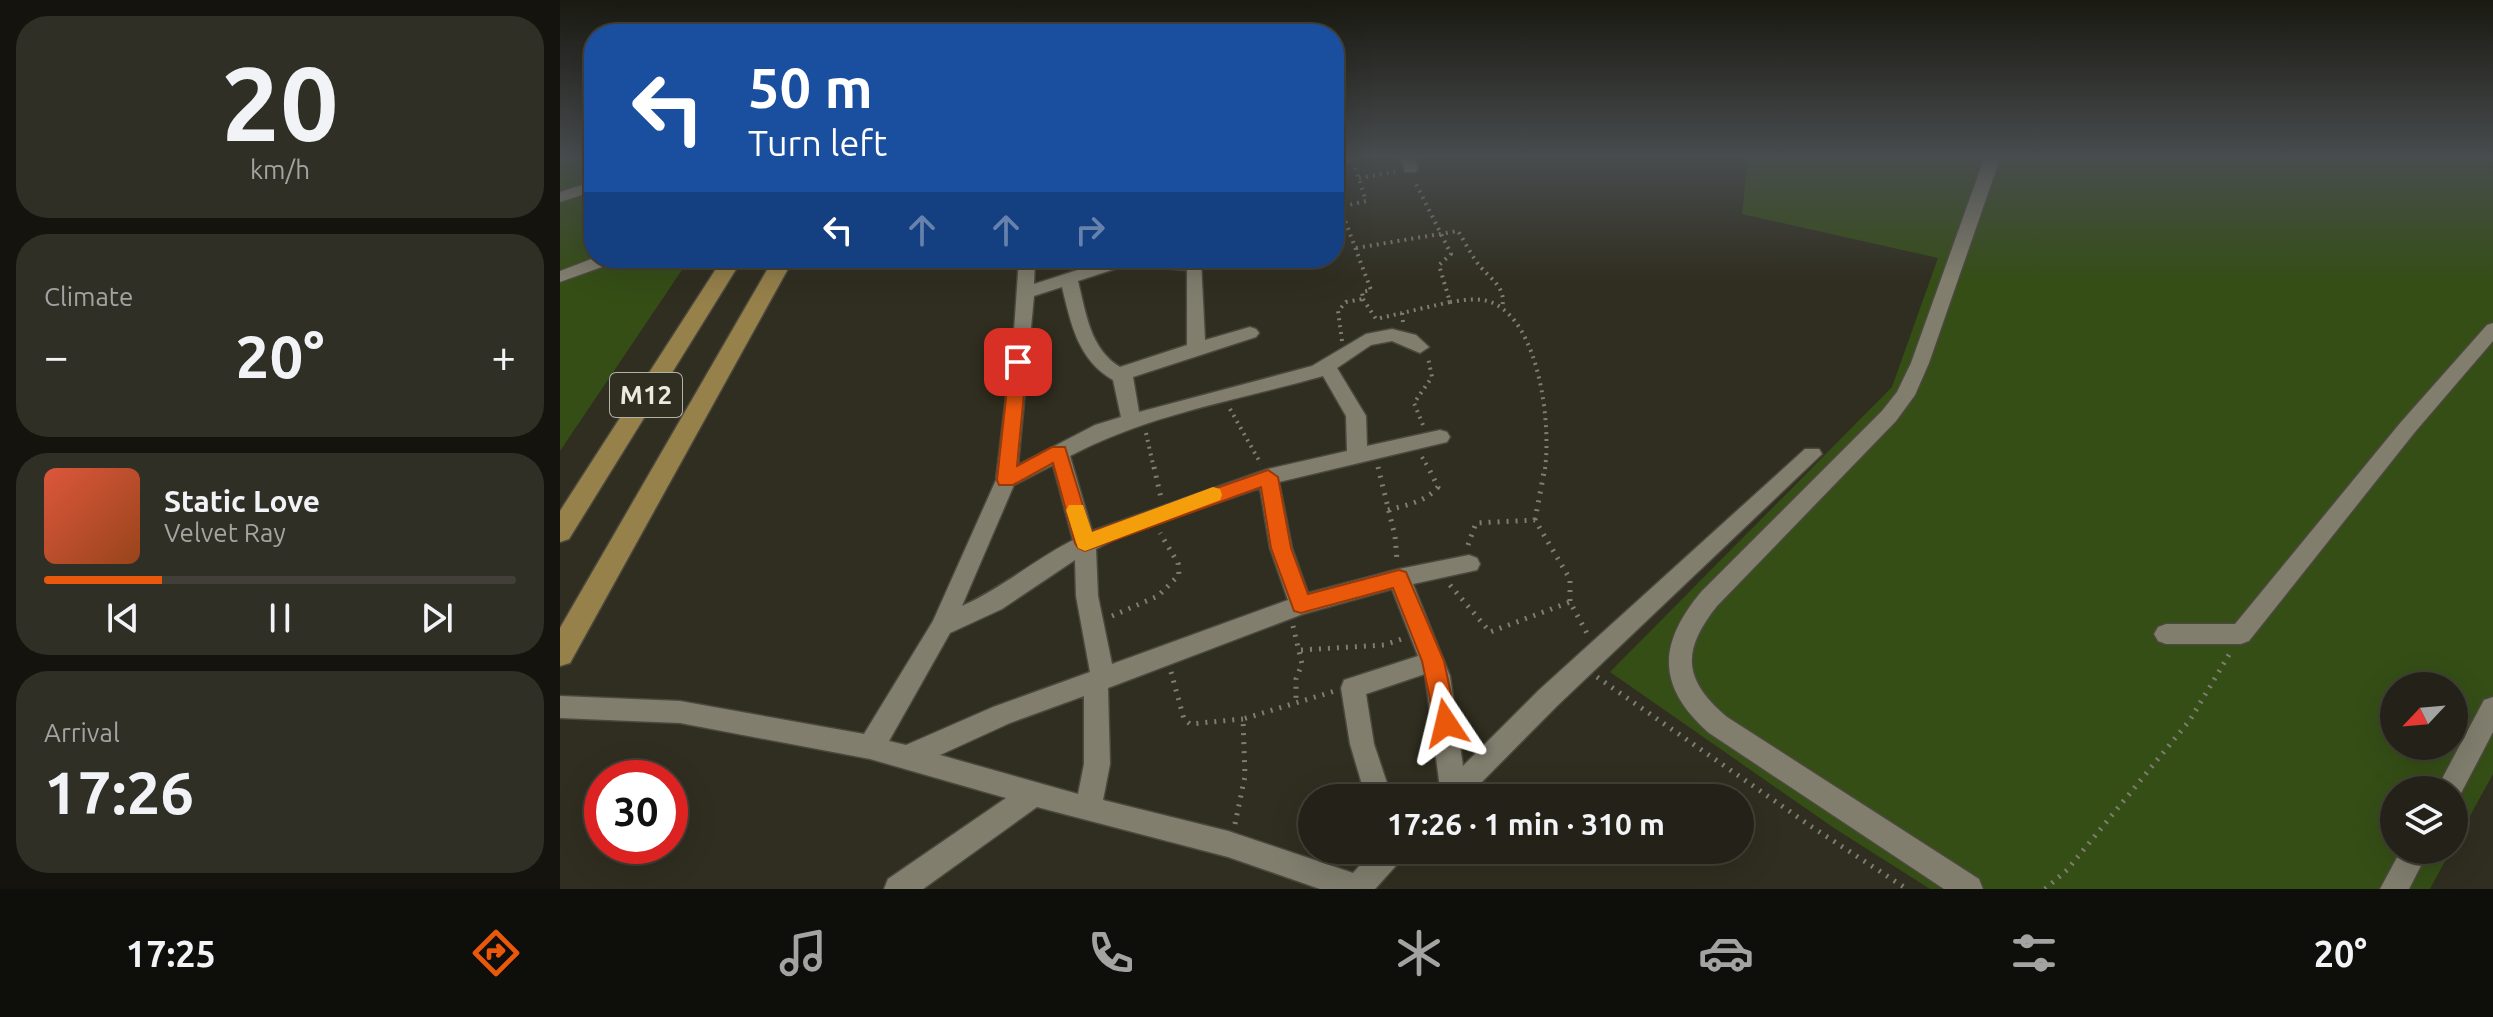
<!DOCTYPE html>
<html lang="en">
<head>
<meta charset="utf-8">
<style>
  :root { --surface:#242218; --page:#302f25; --text:#f1f3f6; --muted:#a3a4a2; --line:#413f37; --accent:#ea580c }
  body { margin:0; font-family:Ubuntu,sans-serif; background:var(--page); color:var(--text); height:100vh; display:flex; flex-direction:column; font-size:30px; white-space:nowrap }
  * { box-sizing:border-box; margin:0 }
  p { font-size:26px; color:var(--muted) }
  .icon { flex:none; width:44px; height:44px; fill:none; stroke:currentColor; stroke-width:2; stroke-linecap:round; stroke-linejoin:round }
  .map { position:relative; flex:1; overflow:hidden }
  .details { display:flex; flex-direction:column; gap:16px; padding:16px; background:#14130d; width:560px }
  .details>* { flex:none }
  .hud { position:absolute; left:24px; top:24px; width:760px; height:244px; border-radius:32px; box-shadow:0 8px 32px #0002,0 0 0 2px var(--line); background:#1a4fa0; color:#fff; overflow:hidden }
  .needle { width:52px; rotate:244deg }
  .controls { position:absolute; left:1820px; top:672px; display:grid; gap:16px }
  .controls a { display:grid; place-items:center; width:88px; height:88px; border-radius:50%; background:var(--surface); box-shadow:0 8px 32px #0002,0 0 0 2px var(--line); font-size:40px }
  .speed { position:absolute; left:24px; top:760px; display:flex; gap:16px; font-size:40px; font-weight:700; text-align:center }
  .speed>* { display:grid; place-content:center; width:104px; height:104px; border-radius:50%; background:var(--surface); box-shadow:0 8px 32px #0002,0 0 0 2px var(--line); line-height:1 }
  .speed .limit { border:12px solid #d22; background:#fff; color:#111 }
  .pin { position:absolute; display:grid; place-items:center; width:68px; height:68px; color:#fff; margin:-34px; border-radius:16px; box-shadow:0 4px 12px #0006 }
  .me { position:absolute; width:88px; margin:-44px; rotate:350deg; stroke-linejoin:round; filter:drop-shadow(0 0 6px #0008) }
  .turn { display:flex; align-items:center; gap:28px; height:168px; padding:0 32px; font-size:36px }
  .turn .icon { width:104px; height:104px; stroke-width:2.5 }
  .turn b { display:block; font-size:56px; line-height:68px }
  .lanes { display:flex; align-items:center; height:76px; padding:0 32px; background:#0003; justify-content:center; gap:40px; direction:ltr }
  .lanes .off { opacity:.35 }
  .big { font-size:60px; font-weight:600; line-height:1.1 }
  .details .card { flex:1; display:flex; flex-direction:column; justify-content:center; gap:12px; min-width:0; padding:0 28px; border-radius:32px; background:var(--page) }
  .details .dial { align-items:center; gap:0 }
  .dial b { font-size:104px; line-height:1 }
  .song { display:flex; align-items:center; gap:24px }
  .cover { width:96px; height:96px; border-radius:12px; background:linear-gradient(135deg,hsl(10 70% 55%),hsl(20 70% 35%)) }
  .played { height:8px; border-radius:4px; background:linear-gradient(90deg,var(--accent) 25%,var(--line) 25%) }
  .keys { display:flex; justify-content:space-around; direction:ltr }
  .heat { display:flex; justify-content:space-between; align-items:center; font-size:44px; direction:ltr }
  .trip { position:absolute; left:738px; top:784px; width:456px; height:80px; border-radius:40px; background:var(--surface); box-shadow:0 8px 32px #0002,0 0 0 2px var(--line); font-weight:600; line-height:80px; text-align:center }
  .menu { display:flex; height:128px; justify-content:space-around; align-items:center; background:#0e0e0a; color:var(--muted) }
  .menu .icon { width:56px; height:56px }
  .menu .on { color:var(--accent) }
  .menu b { font-size:36px; color:var(--text) }
  main { display:flex; flex:1; min-height:0 }
  .map>svg:first-child { display:block }
  .green { fill:#354e16; fill-rule:evenodd }
  .lines { fill:none; stroke-linecap:round; stroke-linejoin:round }
  .minor-casing { stroke:#4b493d; stroke-width:3 }
  .major-casing { stroke:#4b493d; stroke-width:3 }
  .path-far1 { stroke:#7f7d71; stroke-width:4; stroke-dasharray:2 5; stroke-linecap:butt }
  .path { stroke:#7f7d71; stroke-width:5; stroke-dasharray:2 7; stroke-linecap:butt }
  .minor { fill:#817e6e; fill-rule:evenodd }
  .major { fill:#96814b; fill-rule:evenodd }
  .route { fill:#ea580c; stroke:#983908; stroke-width:2 }
  .slow { fill:#f59e0b }
  .labels { text-anchor:middle; stroke-width:8; stroke-linejoin:round; paint-order:stroke }
  .shield { fill:#302e20; stroke:#b3b2a7; stroke-width:2 }
  .shield-label { font-size:26px; font-weight:bold; fill:#ebeae1 }
</style>
</head>
<body>
<main>
<section class="details">
<div class="card dial"><b>20</b><p>km/h</p></div>
<div class="card"><p>Climate</p>
<div class="heat"><a>−</a><b class="big">20°</b><a>+</a></div>
</div>
<div class="card">
<div class="song"><i class="cover"></i><div><b>Static Love</b><p>Velvet Ray</p></div></div>
<div class="played"></div>
<div class="keys"><svg class="icon" aria-label="previous" viewBox="0 0 24 24"><path d="M18 5L8 12l10 7zM5 5v14"/></svg><svg class="icon" aria-label="pause" viewBox="0 0 24 24"><path d="M8 5v14M16 5v14"/></svg><svg class="icon" aria-label="next" viewBox="0 0 24 24"><path d="M6 5l10 7-10 7zM19 5v14"/></svg></div>
</div>
<div class="card"><p>Arrival</p><b class="big">17:26</b></div>
</section>
<div class="map">
<svg width="1933" height="889" viewBox="0 0 1933 889">
  <rect width="100%" height="100%" fill="#302e20"/>
  <path class="green" d="M 0,156 L 34,156 L 34,258 L 130,258 L 0,451 Z
    M 1188,156 L 1933,156 L 1933,774 L 1894,845 L 1894,790 L 1834,790 L 1834,850 L 1891,850 L 1870,889 L 1370,889 L 1274,828 L 1050,672 L 1332,387 L 1378,258 L 1182,214 ZM 1834,686 L 1894,686 L 1894,746 L 1834,746 Z"/>
  <g class="lines">
    <defs>
      <path id="minor" d="M 774,156 L 800,156 L 797,159 L 774,164 Z
        M 840,156 L 854,156 L 858,169 L 855,172 L 845,172 Z
        M 1425,156 L 1441,156 L 1369,363 L 1355,395 L 1336,421 L 1157,606 C 1122,650 1122,679 1167,717 L 1419,879 L 1423,889 L 1384,889 L 1149,733 C 1096,686 1098,644 1141,592 L 1322,411 L 1337,392 L 1351,363 Z
        M 34,181 L 34,191 L 0,202 L 0,192 Z
        M 34,258 L 58,258 L 56,262 L 0,282 L 0,271 Z
        M 459,258 L 475,258 L 474,284 L 555,258 L 641,261 L 645,340 L 690,327 L 696,329 L 699,333 L 696,337 L 573,377 L 579,412 L 752,366 L 806,334 L 832,329 L 856,335 L 869,347 L 860,353 L 832,341 L 811,345 L 777,368 L 806,416 L 807,446 L 880,430 L 887,432 L 890,437 L 887,442 L 719,482 L 732,548 L 748,593 L 839,569 L 909,555 L 917,558 L 920,564 L 917,570 L 853,584 L 890,676 L 903,766 L 979,690 L 1245,449 L 1259,449 L 1262,454 L 997,706 L 906,798 L 875,798 L 880,788 L 865,674 L 806,694 L 814,744 L 832,798 L 806,798 L 790,744 L 781,688 L 784,680 L 858,656 L 832,589 L 743,614 L 548,688 L 550,764 L 543,800 L 668,831 L 793,873 L 814,850 L 846,850 L 842,859 L 815,889 L 760,889 L 668,857 L 477,807 L 363,889 L 324,889 L 328,879 L 446,798 L 310,759 L 120,723 L 0,718 L 0,696 L 120,701 L 304,734 L 373,621 L 436,480 L 454,331 ZM 567,265 L 627,270 L 627,345 L 560,367 C 530,349 526,313 518,281 ZM 502,287 C 511,324 518,360 553,380 L 561,417 L 535,425 L 458,465 L 474,296 ZM 763,376 L 786,416 L 787,451 L 708,469 L 532,531 L 510,456 C 589,414 678,400 763,376 ZM 493,465 L 513,540 C 474,560 442,588 402,606 L 454,485 ZM 700,488 L 710,548 L 728,600 L 552,664 L 538,596 L 536,549 L 561,536 ZM 515,560 L 516,596 L 530,672 L 433,707 L 346,745 L 329,741 L 390,633 L 442,609 ZM 524,696 L 524,764 L 518,794 L 380,755 L 450,723 Z
        M 1933,323 L 1933,341 L 1855,432 L 1689,641 L 1681,644 L 1606,644 L 1598,641 L 1594,634 L 1598,627 L 1606,624 L 1675,624 L 1841,422 L 1927,325 Z
        M 1933,697 L 1933,732 L 1898,799 L 1894,800 L 1894,790 L 1876,790 L 1924,700 Z
        M 1841,850 L 1869,850 L 1849,889 L 1820,889 Z"/>
      <path id="major" d="M 163,258 L 183,258 L 9,539 L 0,542 L 0,511 Z
        M 214,258 L 234,258 L 10,663 L 0,666 L 0,628 Z"/>
    </defs>
    <use href="#minor" class="minor-casing"/>
    <use href="#major" class="major-casing"/>
    <path class="path-far1" d="M 799,178 L 835,172
      M 774,215 L 784,214
      M 796,248 L 898,231 C 905,242 911,255 919,265 C 930,279 947,287 942,308
      M 803,299 L 816,319 L 842,313
      M 890,302 C 904,300 920,297 933,303 C 980,324 991,425 985,469
      M 843,322 L 842,313 L 890,302 L 879,265 L 891,254 L 855,182
      M 782,341 L 778,311 L 786,302 L 803,299 L 802,292 L 811,290 L 780,207 L 806,201 L 795,167
      M 670,409 L 701,464
      M 863,425 L 854,403 L 872,377 L 868,358
      M 586,433 L 594,469
      M 862,457 L 869,469"/>
    <path class="path" d="M 594,467 L 601,498
      M 818,467 L 835,536 L 837,560
      M 828,510 C 847,505 865,502 878,487 L 868,467
      M 975,520 L 985,467
      M 908,545 L 916,523 L 975,520 L 1010,579 L 1010,602
      M 890,585 L 930,632 L 1010,602 L 1029,637
      M 552,616 L 598,596 L 619,575 L 618,563 L 600,533
      M 733,626 L 742,664 L 736,679 L 736,701
      M 741,650 L 824,645 L 842,639
      M 611,672 L 624,719 L 630,724 L 683,719
      M 1037,677 L 1252,827 L 1347,889
      M 675,824 L 685,776 L 683,719 L 775,691
      M 1485,889 L 1507,870 L 1630,720 L 1670,653"/>
    <use href="#minor" class="minor"/>
    <use href="#major" class="major"/>
  </g>
  <linearGradient id="sky" x2="0" y2="1"><stop stop-color="#1a1912"/><stop offset="0.56" stop-color="#484c4e"/><stop offset="1" stop-color="#484c4e" stop-opacity="0"/></linearGradient>
  <rect width="1933" height="280" fill="url(#sky)"/>
  <path class="route" d="M 458,357 L 467,362 L 457,466 L 492,447 L 505,447 L 531,532 L 708,470 L 718,477 L 731,548 L 748,594 L 839,570 L 846,572 L 884,661 L 897,723 L 894,730 L 886,733 L 878,730 L 875,723 L 862,661 L 833,588 L 741,613 L 734,611 L 711,548 L 701,487 L 525,551 L 518,548 L 515,543 L 493,463 L 453,485 L 439,485 L 437,480 L 450,362 Z"/>
  <path class="slow" d="M 653,487 L 660,489 L 662,495 L 660,500 L 525,551 L 518,548 L 506,510 L 509,505 L 523,505 L 532,532 Z"/>
  <g class="labels">
    <rect class="shield" x="50" y="373" width="72" height="44" rx="6"/>
    <g class="shield-label">
      <text x="86" y="404">M12</text>
    </g>
  </g>
</svg>
<div class="controls">
<a><svg class="needle" viewBox="-14 -14 28 28"><path d="M0-13l5 13h-10z" fill="#e53935"/><path d="M0 13l5-13h-10z" fill="#a3a4a2"/></svg></a>
<a><svg class="icon" aria-label="layers" viewBox="0 0 24 24"><path d="M12 4l9 5-9 5-9-5zM3 14l9 5 9-5"/></svg></a>
</div>
<div class="speed"><div class="limit">30</div></div>
<div class="pin" style="left:458px;top:362px;background:#d93025"><svg class="icon" aria-label="arrive" viewBox="0 0 24 24"><path d="M6 21V4h12l-3 4 3 4H6"/></svg></div>
<svg class="me" style="left:886px;top:723px" viewBox="-20 -20 40 40"><path d="M0-17L14 15 0 8-14 15z" fill="#ea580c" stroke="#fff" stroke-width="4"/></svg>
<div class="trip">17:26 · 1 min · 310 m</div>
<div class="hud">
<div class="turn"><svg class="icon" aria-label="left" viewBox="0 0 24 24"><path d="M17 20v-9H6M10 6l-5 5 5 5"/></svg><div><b>50 m</b>Turn left</div></div>
<div class="lanes"><svg class="icon" aria-label="left" viewBox="0 0 24 24"><path d="M17 20v-9H6M10 6l-5 5 5 5"/></svg><svg class="icon off" aria-label="ahead" viewBox="0 0 24 24"><path d="M12 20V5M6 11l6-6 6 6"/></svg><svg class="icon off" aria-label="ahead" viewBox="0 0 24 24"><path d="M12 20V5M6 11l6-6 6 6"/></svg><svg class="icon off" aria-label="right" viewBox="0 0 24 24"><path d="M7 20v-9h11M14 6l5 5-5 5"/></svg></div>
</div>
</div>
</main>
<nav class="menu">
<b>17:25</b>
<svg class="icon on" aria-label="directions" viewBox="0 0 24 24"><path d="M12 3l9 9-9 9-9-9zM9 14v-3h6M13 9l2 2-2 2"/></svg>
<svg class="icon" aria-label="music" viewBox="0 0 24 24"><path d="M9 18V5l10-2v13"/><circle cx="6" cy="18" r="3"/><circle cx="16" cy="16" r="3"/></svg>
<svg class="icon" aria-label="phone" viewBox="0 0 24 24"><path d="M5 4h4l2 5-3 2q2 4 5 5l2-3 5 2v4C11 20 4 13 5 4z"/></svg>
<svg class="icon" aria-label="climate" viewBox="0 0 24 24"><path d="M12 3v18M4 7l16 10M4 17L20 7"/></svg>
<svg class="icon" aria-label="car" viewBox="0 0 24 24"><path d="M5 17H2v-5l4-1 3-4h7l3 4 3 1v5h-3M9 17h6M6 11h13"/><circle cx="7" cy="17" r="2"/><circle cx="17" cy="17" r="2"/></svg>
<svg class="icon" aria-label="filters" viewBox="0 0 24 24"><path d="M4 7h16M4 17h16"/><circle cx="9" cy="7" r="2"/><circle cx="15" cy="17" r="2"/></svg>
<b>20°</b>
</nav>
</body>
</html>
